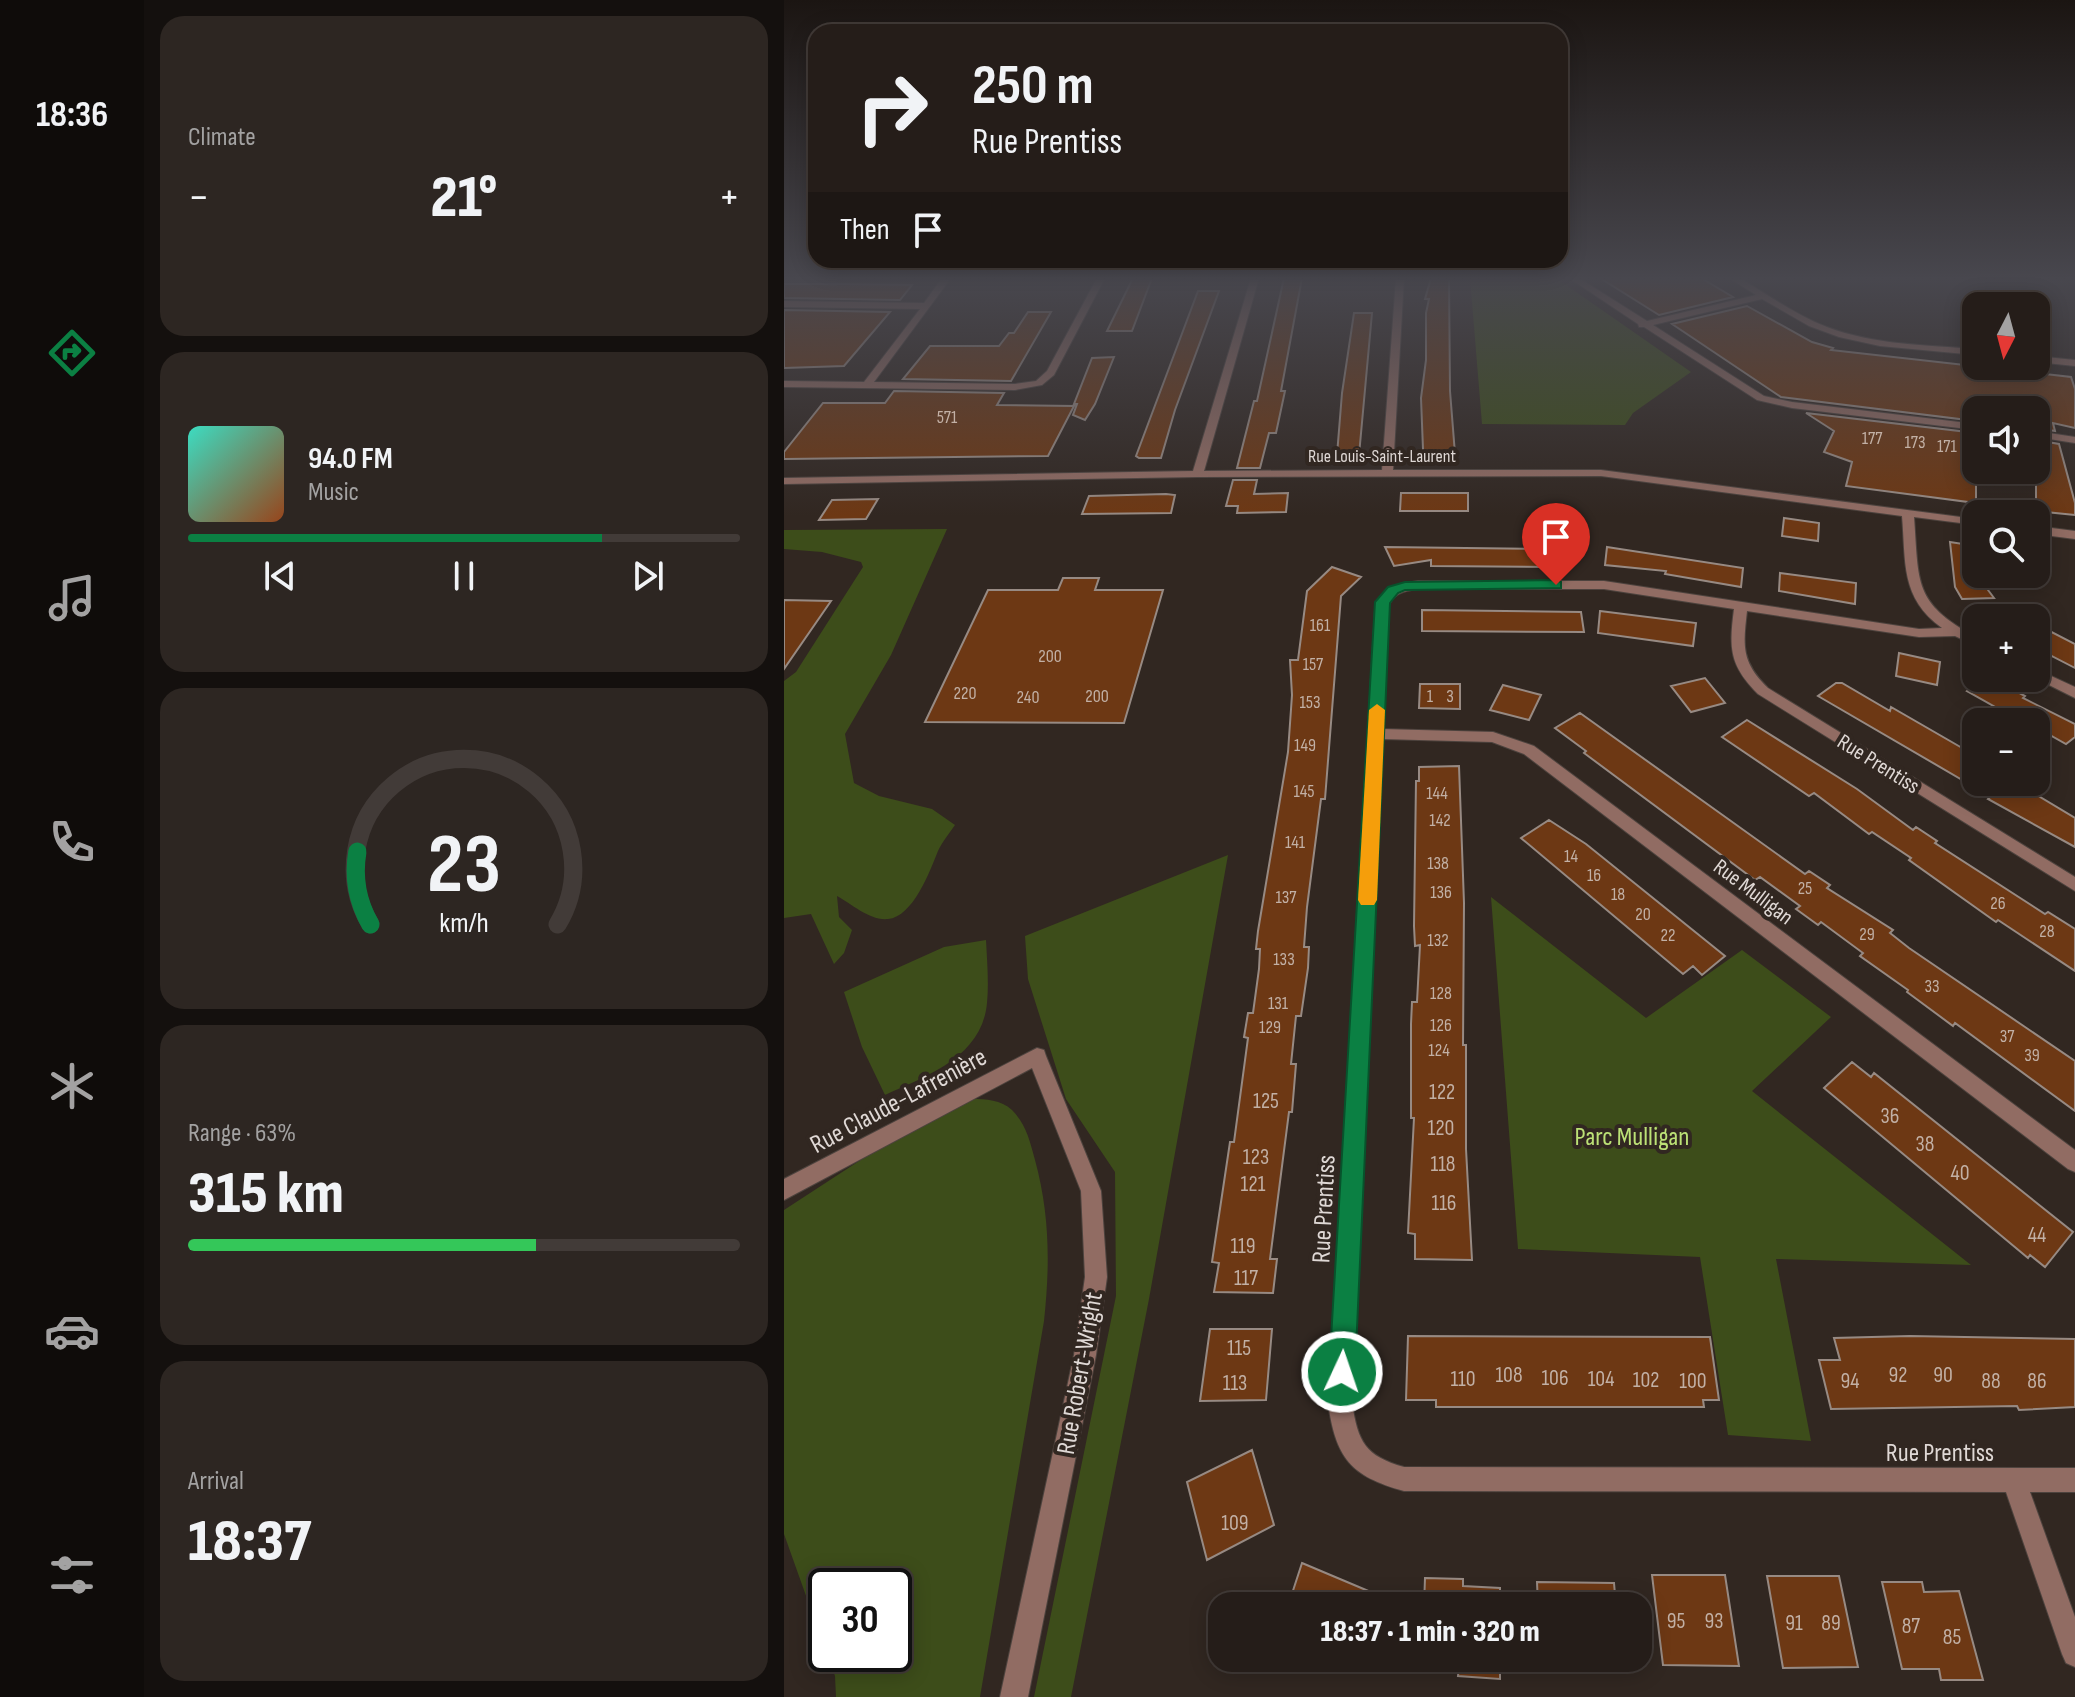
<!DOCTYPE html>
<html lang="en">
<head>
<meta charset="utf-8">
<style>
  :root { --surface:#251d19; --page:#2d2622; --text:#f1f3f6; --muted:#a3a2a2; --line:#423b38; --accent:#0b8043 }
  body { margin:0; font-family:"Sofia Sans Condensed",sans-serif; background:var(--page); color:var(--text); height:100vh; display:flex; flex-direction:column; font-size:30px; white-space:nowrap }
  * { box-sizing:border-box; margin:0 }
  p { font-size:26px; color:var(--muted) }
  .icon { flex:none; width:44px; height:44px; fill:none; stroke:currentColor; stroke-width:2; stroke-linecap:round; stroke-linejoin:round }
  .map { position:relative; flex:1; overflow:hidden }
  .drawer { display:flex; flex-direction:column; gap:16px; padding:16px; background:#14100e; width:640px }
  .drawer>* { flex:none }
  .guide { position:absolute; left:24px; top:24px; width:760px; height:244px; border-radius:24px; box-shadow:0 4px 20px #0003,0 0 0 2px var(--line); background:#251d19; color:var(--text); overflow:hidden }
  .needle { width:52px; rotate:186deg }
  .controls { position:absolute; left:1178px; top:292px; display:grid; gap:16px }
  .controls a { display:grid; place-items:center; width:88px; height:88px; border-radius:16px; background:var(--surface); box-shadow:0 4px 20px #0003,0 0 0 2px var(--line); font-size:40px }
  .speed { position:absolute; left:24px; top:1568px; display:flex; gap:16px; font-size:40px; font-weight:700; text-align:center }
  .speed>* { display:grid; place-content:center; width:104px; height:104px; border-radius:50%; background:var(--surface); box-shadow:0 4px 20px #0003,0 0 0 2px var(--line); line-height:1 }
  .speed .limit { border:4px solid #111; border-radius:12px; background:#fff; color:#111 }
  .pin { position:absolute; display:grid; place-items:center; width:68px; height:68px; color:#fff; margin:-82px -34px; border-radius:50% 50% 50% 0; rotate:-45deg; box-shadow:0 0 8px #0007 }
  .pin .icon { rotate:45deg }
  .me { position:absolute; width:88px; margin:-44px; rotate:3deg; stroke-linejoin:round; filter:drop-shadow(0 0 6px #0008) }
  .turn { display:flex; align-items:center; gap:28px; height:168px; padding:0 32px; font-size:36px }
  .turn .icon { width:104px; height:104px; stroke-width:2.5 }
  .turn b { display:block; font-size:56px; line-height:68px }
  .then { display:flex; align-items:center; height:76px; padding:0 32px; background:#0003; gap:16px; font-size:30px }
  .big { font-size:60px; font-weight:800; line-height:1.1 }
  .drawer .widget { flex:1; display:flex; flex-direction:column; justify-content:center; gap:12px; min-width:0; padding:0 28px; border-radius:24px; background:var(--page) }
  .drawer .dial { align-items:center; gap:0 }
  .dial svg { height:208px; overflow:visible; fill:none; stroke:var(--line); stroke-width:7; stroke-linecap:round; text-anchor:middle }
  .dial text { fill:var(--text); stroke:none }
  .song { display:flex; align-items:center; gap:24px }
  .cover { width:96px; height:96px; border-radius:12px; background:linear-gradient(135deg,hsl(170 70% 55%),hsl(20 70% 35%)) }
  .played { height:8px; border-radius:4px; background:linear-gradient(90deg,var(--accent) 75%,var(--line) 75%) }
  .keys { display:flex; justify-content:space-around; direction:ltr }
  .heat { display:flex; justify-content:space-between; align-items:center; font-size:44px; direction:ltr }
  .charge { height:12px; border-radius:6px; background:linear-gradient(90deg,#34c759 63%,var(--line) 0) }
  .trip { position:absolute; left:424px; top:1592px; width:444px; height:80px; border-radius:24px; background:var(--surface); box-shadow:0 4px 20px #0003,0 0 0 2px var(--line); font-weight:800; line-height:80px; text-align:center }
  main { display:flex; flex:1; min-height:0 }
  .menu { display:flex; flex-direction:column; width:144px; justify-content:space-around; align-items:center; background:#0f0c0a; color:var(--muted) }
  .menu .icon { width:56px; height:56px }
  .menu .selected { color:var(--accent) }
  .menu b { font-size:36px; color:var(--text) }
  .map>svg:first-child { display:block }
  .green { fill:#3d4d1a }
  .building { fill:#6d3814; stroke:#978a83; stroke-width:2 }
  .lines { fill:none; stroke-linecap:round; stroke-linejoin:round }
  .street-casing { stroke:#4d433e; stroke-width:2 }
  .street { fill:#916c63; fill-rule:evenodd }
  .route { fill:#0b8043; stroke:#07532c; stroke-width:2 }
  .slow { fill:#f59e0b }
  .labels { text-anchor:middle; stroke-width:8; stroke-linejoin:round; paint-order:stroke }
  .number-label { font-size:18px; fill:#c2b0a5 }
  .far-street-label { font-size:18px; fill:#dfd8d5; stroke:#312721 }
  .street-label { font-size:22px; fill:#dfd8d5; stroke:#312721 }
  .near-number-label { font-size:22px; fill:#c2b0a5 }
  .near-street-label { font-size:26px; fill:#dfd8d5; stroke:#312721 }
  .near-park-label { font-size:26px; fill:#bce176; stroke:#312721 }
</style>
</head>
<body>
<main>
<nav class="menu">
<b>18:36</b>
<svg class="icon selected" aria-label="directions" viewBox="0 0 24 24"><path d="M12 3l9 9-9 9-9-9zM9 14v-3h6M13 9l2 2-2 2"/></svg>
<svg class="icon" aria-label="music" viewBox="0 0 24 24"><path d="M9 18V5l10-2v13"/><circle cx="6" cy="18" r="3"/><circle cx="16" cy="16" r="3"/></svg>
<svg class="icon" aria-label="phone" viewBox="0 0 24 24"><path d="M5 4h4l2 5-3 2q2 4 5 5l2-3 5 2v4C11 20 4 13 5 4z"/></svg>
<svg class="icon" aria-label="climate" viewBox="0 0 24 24"><path d="M12 3v18M4 7l16 10M4 17L20 7"/></svg>
<svg class="icon" aria-label="car" viewBox="0 0 24 24"><path d="M5 17H2v-5l4-1 3-4h7l3 4 3 1v5h-3M9 17h6M6 11h13"/><circle cx="7" cy="17" r="2"/><circle cx="17" cy="17" r="2"/></svg>
<svg class="icon" aria-label="filters" viewBox="0 0 24 24"><path d="M4 7h16M4 17h16"/><circle cx="9" cy="7" r="2"/><circle cx="15" cy="17" r="2"/></svg>
</nav>
<section class="drawer">
<div class="widget"><p>Climate</p>
<div class="heat"><a>−</a><b class="big">21°</b><a>+</a></div>
</div>
<div class="widget">
<div class="song"><i class="cover"></i><div><b>94.0 FM</b><p>Music</p></div></div>
<div class="played"></div>
<div class="keys"><svg class="icon" aria-label="previous" viewBox="0 0 24 24"><path d="M18 5L8 12l10 7zM5 5v14"/></svg><svg class="icon" aria-label="pause" viewBox="0 0 24 24"><path d="M8 5v14M16 5v14"/></svg><svg class="icon" aria-label="next" viewBox="0 0 24 24"><path d="M6 5l10 7-10 7zM19 5v14"/></svg></div>
</div>
<div class="widget dial"><svg viewBox="0 0 100 80">
<path d="M14 69A42 42 0 1 1 86 69"/>
<path d="M14 69A42 42 0 0 1 9 41" stroke="#0b8043"/>
<text x="50" y="56" font-size="32" font-weight="700">23</text>
<text x="50" y="72" font-size="11">km/h</text>
</svg></div>
<div class="widget"><p>Range · 63%</p><b class="big">315 km</b><div class="charge"></div></div>
<div class="widget"><p>Arrival</p><b class="big">18:37</b></div>
</section>
<div class="map">
<svg width="1291" height="1697" viewBox="0 0 1291 1697">
  <rect width="100%" height="100%" fill="#312721"/>
  <path class="green" d="M 686,278 L 772,278 L 907,372 L 849,413 L 841,425 L 698,424 Z
    M 163,529 L 107,655 L 61,734 L 70,783 L 95,796 L 148,809 L 171,825 C 165,834 158,842 154,851 C 146,871 129,917 104,919 C 86,921 68,904 53,896 L 55,917 L 68,930 L 60,953 L 50,964 L 27,914 L 0,918 L 0,681 L 12,672 L 79,567 L 77,562 L 38,552 L 0,549 L 0,530 Z
    M 444,855 L 365,1299 L 287,1697 L 250,1697 L 332,1296 L 331,1172 L 282,1099 L 244,979 L 241,936 Z
    M 707,897 L 862,1018 L 958,950 L 1047,1017 L 968,1091 L 1187,1265 L 992,1259 L 1027,1441 L 944,1435 L 916,1257 L 734,1249 Z
    M 202,940 C 203,960 205,983 203,1003 C 198,1057 144,1075 101,1095 L 78,1047 L 60,992 L 160,947 Z
    M 181,1099 C 197,1099 215,1098 228,1110 C 242,1124 246,1141 251,1160 C 266,1215 266,1265 260,1321 L 196,1697 L 52,1697 L 51,1676 L 43,1654 L 110,1654 L 110,1586 L 42,1586 L 42,1652 L 0,1534 L 0,1210 L 158,1107 Z"/>
  <path class="building" d="M 349,278 L 368,278 L 348,331 L 323,331 Z
    M 500,278 L 518,278 L 497,391 L 501,391 L 492,433 L 485,433 L 476,468 L 453,468 L 470,401 L 473,401 Z
    M 647,278 L 665,278 L 666,391 L 671,454 L 668,455 L 642,456 L 639,449 L 637,398 L 642,360 L 642,313 L 645,299 L 641,299 Z
    M 816,278 L 917,278 L 949,297 L 875,315 Z
    M 0,284 L 36,284 L 128,285 L 116,300 L 0,298 Z
    M 414,291 L 435,291 L 391,410 L 377,458 L 355,458 L 352,456 Z
    M 963,306 L 1028,342 L 1049,348 L 1047,350 L 1287,377 L 1291,389 L 1291,428 L 1269,423 L 1271,431 L 1252,428 L 1252,410 L 1192,410 L 1192,421 L 997,397 L 888,324 Z
    M 0,310 L 106,312 L 60,366 L 0,368 Z
    M 244,312 L 267,312 L 227,381 L 119,379 L 146,346 L 215,346 L 225,333 L 230,333 Z
    M 570,313 L 588,313 L 575,455 L 553,455 L 558,393 Z
    M 330,357 L 311,404 L 301,420 L 289,415 L 293,404 L 290,404 L 308,358 Z
    M 110,391 L 220,393 L 213,405 L 290,406 L 264,456 L 0,459 L 0,452 L 39,403 L 101,403 Z
    M 1022,413 L 1192,433 L 1192,503 L 1062,486 L 1068,462 L 1040,452 L 1050,431 Z
    M 1252,440 L 1275,444 L 1291,503 L 1291,515 L 1252,511 Z
    M 449,480 L 473,480 L 470,494 L 504,493 L 502,512 L 453,513 L 454,506 L 442,506 Z
    M 617,493 L 684,493 L 684,511 L 616,511 Z
    M 382,494 L 391,495 L 387,513 L 298,514 L 305,496 Z
    M 94,499 L 82,519 L 35,520 L 48,500 Z
    M 1000,518 L 1035,523 L 1034,541 L 998,536 Z
    M 1166,542 L 1192,546 L 1192,574 L 1210,598 L 1178,599 L 1171,587 Z
    M 601,547 L 772,549 L 775,567 L 647,566 L 647,560 L 610,566 Z
    M 823,547 L 959,568 L 957,587 L 881,574 L 882,571 L 821,565 Z
    M 548,567 L 577,577 L 557,596 L 541,799 L 537,799 L 523,907 L 520,947 L 525,947 L 524,968 L 517,1016 L 512,1016 L 507,1064 L 512,1064 L 508,1112 L 505,1112 L 486,1259 L 493,1259 L 489,1293 L 430,1292 L 435,1263 L 428,1262 L 446,1142 L 450,1142 L 464,1038 L 460,1037 L 464,1013 L 469,1013 L 475,969 L 476,949 L 472,949 L 474,931 L 504,752 L 508,695 L 506,660 L 514,660 L 523,591 Z
    M 996,573 L 1072,583 L 1071,604 L 995,591 Z
    M 279,578 L 315,578 L 311,590 L 379,590 L 340,723 L 141,722 L 204,590 L 274,590 Z
    M 0,600 L 47,601 L 0,669 Z
    M 638,610 L 797,612 L 800,632 L 638,631 Z
    M 816,611 L 912,623 L 909,646 L 814,633 Z
    M 1252,624 L 1291,644 L 1291,668 L 1252,648 Z
    M 1115,653 L 1156,662 L 1153,685 L 1112,676 Z
    M 921,678 L 941,703 L 907,712 L 887,686 Z
    M 1200,678 L 1208,678 L 1241,696 L 1239,698 L 1291,724 L 1291,737 L 1282,744 L 1264,734 L 1262,736 L 1252,731 L 1252,722 L 1238,722 L 1183,691 Z
    M 1052,683 L 1058,683 L 1106,711 L 1107,707 L 1192,756 L 1192,788 L 1034,696 Z
    M 636,684 L 676,684 L 676,709 L 635,708 Z
    M 719,685 L 757,695 L 745,720 L 706,710 Z
    M 796,713 L 1021,874 L 1025,871 L 1046,885 L 1043,888 L 1109,930 L 1106,933 L 1125,948 L 1291,1061 L 1291,1111 L 1171,1023 L 1169,1026 L 1123,992 L 1124,990 L 1076,956 L 1079,953 L 1037,922 L 1034,925 L 1012,909 L 1016,906 L 976,877 L 971,880 L 800,753 L 802,751 L 771,728 Z
    M 963,720 L 1073,789 L 1129,830 L 1132,827 L 1153,841 L 1151,843 L 1261,914 L 1264,912 L 1291,929 L 1291,971 L 1214,920 L 1212,922 L 1125,860 L 1127,858 L 1088,832 L 1085,834 L 1030,793 L 1025,796 L 938,737 Z
    M 675,766 L 680,903 L 679,1045 L 682,1045 L 682,1149 L 688,1260 L 631,1259 L 631,1234 L 624,1233 L 630,1118 L 627,1118 L 627,1024 L 628,1002 L 633,1002 L 636,945 L 631,946 L 630,926 L 632,781 L 635,781 L 635,767 Z
    M 1223,782 L 1231,782 L 1291,818 L 1291,847 L 1204,799 Z
    M 765,820 L 802,844 L 941,956 L 918,975 L 909,966 L 899,974 L 737,838 Z
    M 1068,1062 L 1087,1077 L 1090,1073 L 1289,1232 L 1261,1267 L 1246,1255 L 1244,1258 L 1040,1088 Z
    M 426,1329 L 488,1329 L 482,1400 L 416,1401 Z
    M 624,1336 L 926,1337 L 935,1400 L 919,1400 L 920,1407 L 652,1407 L 652,1400 L 622,1400 Z
    M 1126,1336 L 1291,1339 L 1291,1407 L 1235,1410 L 1233,1406 L 1047,1409 L 1035,1360 L 1056,1360 L 1050,1338 Z
    M 468,1450 L 490,1525 L 423,1560 L 403,1482 Z
    M 518,1563 L 620,1606 L 504,1606 Z
    M 868,1575 L 941,1575 L 955,1666 L 879,1665 Z
    M 983,1576 L 1055,1576 L 1074,1667 L 999,1668 Z
    M 641,1578 L 679,1579 L 679,1586 L 716,1588 L 716,1606 L 640,1606 Z
    M 753,1582 L 830,1583 L 832,1606 L 754,1606 Z
    M 1098,1582 L 1138,1582 L 1140,1592 L 1175,1591 L 1199,1680 L 1157,1680 L 1155,1669 L 1118,1669 Z
    M 676,1658 L 716,1658 L 716,1679 L 674,1676 Z"/>
  <g class="lines">
    <defs>
      <path id="street" d="M 158,278 L 167,278 L 90,382 L 231,384 L 252,381 L 263,371 L 313,278 L 321,278 L 270,375 L 258,385 L 231,390 L 0,387 L 0,381 L 80,382 L 136,309 L 0,307 L 0,301 L 140,303 Z
        M 467,278 L 475,278 L 420,471 L 598,470 L 612,278 L 620,278 L 609,470 L 817,470 L 1192,519 L 1192,525 L 1130,517 C 1135,583 1129,603 1192,637 L 1192,646 L 1171,636 L 1135,637 L 963,611 C 959,646 957,662 984,688 L 1291,877 L 1291,891 L 974,694 C 945,665 945,648 950,609 L 820,589 L 634,589 C 618,591 608,594 603,610 L 598,729 L 709,732 L 750,746 L 1291,1150 L 1291,1172 L 1284,1169 L 740,754 L 708,742 L 598,739 L 568,1403 C 574,1442 581,1456 620,1467 L 1291,1468 L 1291,1492 L 1246,1492 L 1291,1617 L 1291,1667 L 1282,1663 L 1278,1654 L 1222,1492 L 620,1491 C 566,1476 552,1458 544,1403 L 591,610 C 597,588 613,584 634,581 L 820,581 L 1135,629 L 1158,628 C 1116,598 1122,562 1118,516 L 817,476 L 414,477 L 0,484 L 0,478 L 409,471 Z
        M 785,278 L 795,278 L 863,321 L 972,295 L 945,278 L 956,278 C 984,295 1012,315 1043,327 C 1090,345 1143,345 1192,349 L 1192,355 L 1096,346 L 1055,337 L 1025,326 L 978,299 L 869,325 L 980,396 L 1008,402 L 1192,424 L 1192,430 L 1008,408 L 973,400 L 860,327 L 855,327 L 854,324 Z
        M 1252,356 L 1291,360 L 1291,366 L 1252,362 Z
        M 1252,431 L 1291,437 L 1291,443 L 1252,437 Z
        M 1252,526 L 1291,531 L 1291,539 L 1252,534 Z
        M 1252,669 L 1291,687 L 1291,698 L 1251,678 Z
        M 253,1048 L 260,1050 L 262,1056 L 317,1191 L 323,1277 L 312,1355 L 244,1697 L 216,1697 L 290,1355 L 301,1277 L 297,1191 L 248,1068 L 0,1200 L 0,1179 Z"/>
    </defs>
    <use href="#street" class="street-casing"/>
    <use href="#street" class="street"/>
  </g>
  <linearGradient id="sky" x2="0" y2="1"><stop stop-color="#1b1512"/><stop offset="0.54" stop-color="#48474e"/><stop offset="1" stop-color="#48474e" stop-opacity="0"/></linearGradient>
  <rect width="1291" height="516" fill="url(#sky)"/>
  <path class="route" d="M 772,580 L 777,582 L 777,588 L 621,590 L 614,593 L 606,603 L 571,1372 L 567,1382 L 558,1385 L 549,1382 L 545,1372 L 591,602 L 604,587 L 621,582 Z"/>
  <path class="slow" d="M 593,704 L 601,710 L 593,900 L 590,905 L 577,905 L 574,900 L 585,710 Z"/>
  <g class="labels">
    <g class="number-label">
      <text x="163" y="423">571</text>
      <text x="1088" y="444">177</text>
      <text x="1131" y="448">173</text>
      <text x="1163" y="452">171</text>
      <text x="536" y="631">161</text>
      <text x="266" y="662">200</text>
      <text x="529" y="670">157</text>
      <text x="181" y="699">220</text>
      <text x="313" y="702">200</text>
      <text x="646" y="702">1</text>
      <text x="666" y="702">3</text>
      <text x="244" y="703">240</text>
      <text x="526" y="708">153</text>
      <text x="521" y="751">149</text>
      <text x="520" y="797">145</text>
      <text x="653" y="799">144</text>
      <text x="656" y="826">142</text>
      <text x="511" y="848">141</text>
      <text x="787" y="862">14</text>
      <text x="654" y="869">138</text>
      <text x="810" y="881">16</text>
      <text x="1021" y="894">25</text>
      <text x="657" y="898">136</text>
      <text x="834" y="900">18</text>
      <text x="502" y="903">137</text>
      <text x="1214" y="909">26</text>
      <text x="859" y="920">20</text>
      <text x="1263" y="937">28</text>
      <text x="1083" y="940">29</text>
      <text x="884" y="941">22</text>
      <text x="654" y="946">132</text>
      <text x="500" y="965">133</text>
      <text x="1148" y="992">33</text>
      <text x="657" y="999">128</text>
      <text x="494" y="1009">131</text>
      <text x="657" y="1031">126</text>
      <text x="486" y="1033">129</text>
      <text x="1223" y="1042">37</text>
      <text x="655" y="1056">124</text>
      <text x="1248" y="1061">39</text>
    </g>
    <g class="far-street-label">
      <text x="598" y="462">Rue Louis-Saint-Laurent</text>
    </g>
    <g class="street-label">
      <text transform="translate(1095 763) rotate(32)" y="8">Rue Prentiss</text>
      <text transform="translate(970 891) rotate(37)" y="8">Rue Mulligan</text>
    </g>
    <g class="near-number-label">
      <text x="658" y="1099">122</text>
      <text x="482" y="1108">125</text>
      <text x="1106" y="1123">36</text>
      <text x="657" y="1135">120</text>
      <text x="1141" y="1151">38</text>
      <text x="472" y="1164">123</text>
      <text x="659" y="1171">118</text>
      <text x="1176" y="1180">40</text>
      <text x="469" y="1191">121</text>
      <text x="660" y="1210">116</text>
      <text x="1253" y="1242">44</text>
      <text x="459" y="1253">119</text>
      <text x="462" y="1285">117</text>
      <text x="455" y="1355">115</text>
      <text x="725" y="1382">108</text>
      <text x="1114" y="1382">92</text>
      <text x="1159" y="1382">90</text>
      <text x="771" y="1385">106</text>
      <text x="679" y="1386">110</text>
      <text x="817" y="1386">104</text>
      <text x="862" y="1387">102</text>
      <text x="909" y="1388">100</text>
      <text x="1066" y="1388">94</text>
      <text x="1207" y="1388">88</text>
      <text x="1253" y="1388">86</text>
      <text x="451" y="1390">113</text>
      <text x="451" y="1530">109</text>
      <text x="892" y="1628">95</text>
      <text x="930" y="1628">93</text>
      <text x="1010" y="1630">91</text>
      <text x="1047" y="1630">89</text>
      <text x="1127" y="1633">87</text>
      <text x="1168" y="1644">85</text>
    </g>
    <g class="near-street-label">
      <text transform="translate(114 1100) rotate(-28)" y="9">Rue Claude-Lafrenière</text>
      <text transform="translate(539 1209) rotate(-87)" y="9">Rue Prentiss</text>
      <text transform="translate(295 1373) rotate(-80)" y="9">Rue Robert-Wright</text>
      <text x="1156" y="1461">Rue Prentiss</text>
    </g>
    <g class="near-park-label">
      <text x="848" y="1145">Parc Mulligan</text>
    </g>
  </g>
</svg>
<div class="controls">
<a><svg class="needle" viewBox="-14 -14 28 28"><path d="M0-13l5 13h-10z" fill="#e53935"/><path d="M0 13l5-13h-10z" fill="#a3a2a2"/></svg></a>
<a><svg class="icon" aria-label="sound" viewBox="0 0 24 24"><path d="M4 9h4l5-4v14l-5-4H4zM17 9q2 3 0 6"/></svg></a>
<a><svg class="icon" aria-label="search" viewBox="0 0 24 24"><circle cx="10" cy="10" r="6"/><path d="M15 15l6 6"/></svg></a>
<a>+</a>
<a>−</a>
</div>
<div class="speed"><div class="limit">30</div></div>
<div class="pin" style="left:772px;top:585px;background:#d93025"><svg class="icon" aria-label="arrive" viewBox="0 0 24 24"><path d="M6 21V4h12l-3 4 3 4H6"/></svg></div>
<svg class="me" style="left:558px;top:1372px" viewBox="-20 -20 40 40"><circle r="17" fill="#0b8043" stroke="#fff" stroke-width="3"/><path d="M0-11L8 9 0 5-8 9z" fill="#fff"/></svg>
<div class="trip">18:37 · 1 min · 320 m</div>
<div class="guide">
<div class="turn"><svg class="icon" aria-label="right" viewBox="0 0 24 24"><path d="M7 20v-9h11M14 6l5 5-5 5"/></svg><div><b>250 m</b>Rue Prentiss</div></div>
<div class="then">Then<svg class="icon" aria-label="arrive" viewBox="0 0 24 24"><path d="M6 21V4h12l-3 4 3 4H6"/></svg></div>
</div>
</div>
</main>
</body>
</html>
